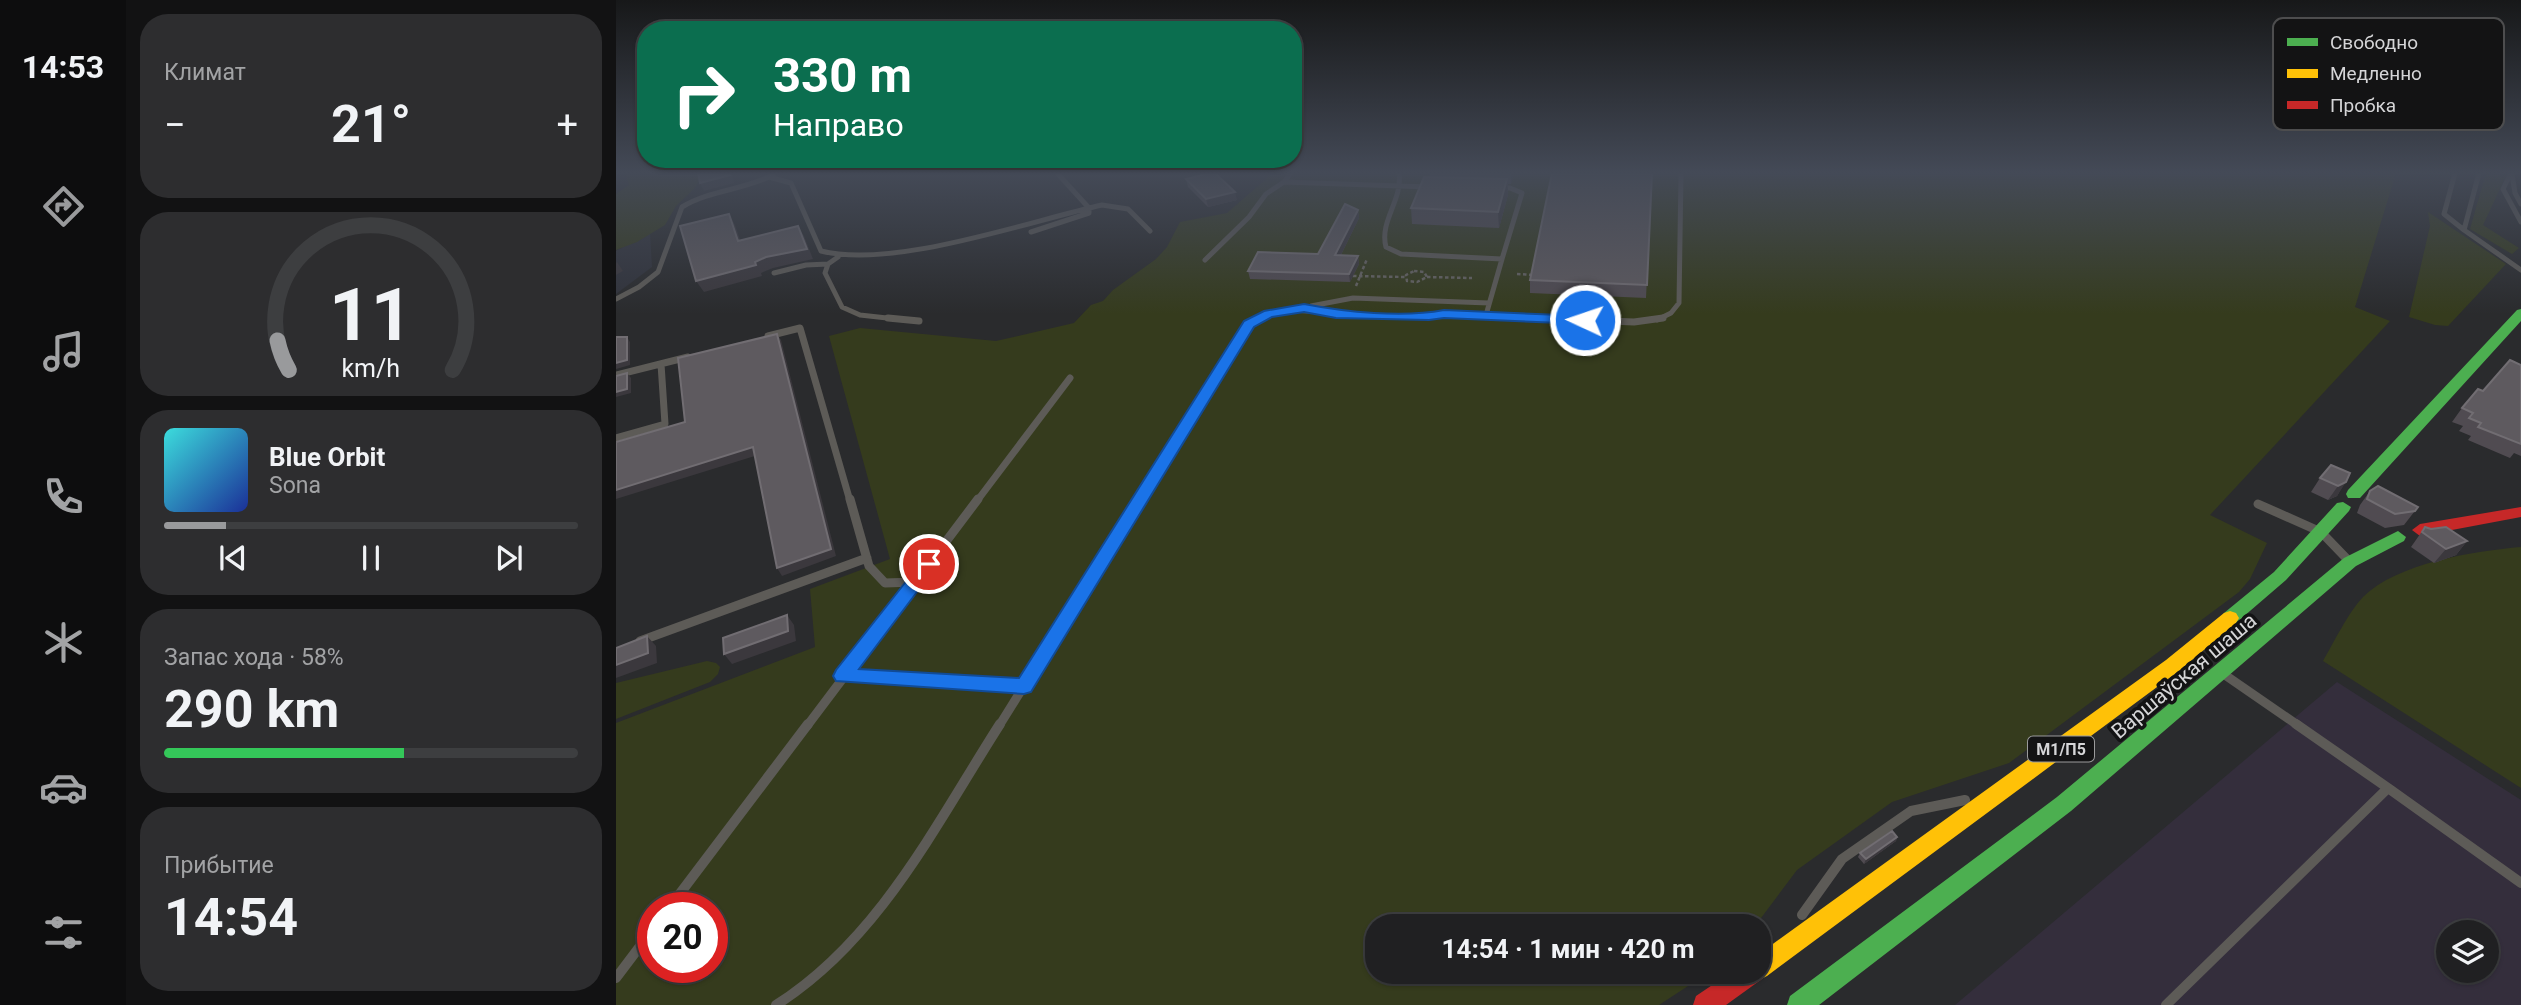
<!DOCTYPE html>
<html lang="ru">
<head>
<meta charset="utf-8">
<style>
  :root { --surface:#202022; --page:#2d2d2f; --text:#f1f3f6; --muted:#a2a3a5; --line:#3d3e40; --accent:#999a9c }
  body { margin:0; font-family:Roboto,sans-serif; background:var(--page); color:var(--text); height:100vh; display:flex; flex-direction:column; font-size:26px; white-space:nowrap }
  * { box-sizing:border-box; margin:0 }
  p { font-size:23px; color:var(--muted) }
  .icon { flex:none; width:38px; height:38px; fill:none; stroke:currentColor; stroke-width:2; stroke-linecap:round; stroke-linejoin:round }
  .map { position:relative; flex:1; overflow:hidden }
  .panel { display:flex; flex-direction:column; gap:14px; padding:14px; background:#121213; width:490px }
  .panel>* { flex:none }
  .guide { position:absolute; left:21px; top:21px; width:665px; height:147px; border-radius:28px; box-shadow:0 2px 5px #0004,0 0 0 2px var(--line); background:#0b6e4f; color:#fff; overflow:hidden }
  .controls { position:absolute; left:1820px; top:920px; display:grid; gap:14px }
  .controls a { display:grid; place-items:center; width:63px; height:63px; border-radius:50%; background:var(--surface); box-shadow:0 2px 5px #0004,0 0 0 2px var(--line); font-size:35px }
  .speed { position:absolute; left:21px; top:892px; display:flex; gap:14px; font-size:35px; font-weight:700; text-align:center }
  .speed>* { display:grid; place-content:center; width:91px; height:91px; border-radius:50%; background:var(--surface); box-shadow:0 2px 5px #0004,0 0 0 2px var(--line); line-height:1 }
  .speed .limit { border:10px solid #d22; background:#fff; color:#111 }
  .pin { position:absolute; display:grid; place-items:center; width:60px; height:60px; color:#fff; margin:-30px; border:4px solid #fff; border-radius:50%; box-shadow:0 2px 7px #0007 }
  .me { position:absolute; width:77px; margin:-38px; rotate:273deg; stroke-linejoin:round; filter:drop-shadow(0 0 5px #0008) }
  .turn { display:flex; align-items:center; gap:24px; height:147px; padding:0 21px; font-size:32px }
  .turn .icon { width:91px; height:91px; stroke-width:2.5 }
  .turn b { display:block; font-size:49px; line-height:60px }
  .big { font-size:52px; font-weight:700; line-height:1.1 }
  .panel .widget { flex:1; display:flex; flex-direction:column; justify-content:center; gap:10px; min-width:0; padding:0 24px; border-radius:28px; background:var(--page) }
  .panel .dial { align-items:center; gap:0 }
  .dial svg { height:182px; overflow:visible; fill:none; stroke:var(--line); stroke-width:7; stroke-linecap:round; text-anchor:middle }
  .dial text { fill:var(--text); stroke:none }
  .song { display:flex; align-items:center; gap:21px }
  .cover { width:84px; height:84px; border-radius:10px; background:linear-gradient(135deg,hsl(180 70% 55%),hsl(230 70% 35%)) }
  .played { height:7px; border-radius:4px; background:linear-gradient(90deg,var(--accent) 15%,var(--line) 15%) }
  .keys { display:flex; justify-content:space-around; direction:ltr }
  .heat { display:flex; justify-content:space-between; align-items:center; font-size:38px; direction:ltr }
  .charge { height:10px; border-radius:5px; background:linear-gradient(90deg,#34c759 58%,var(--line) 0) }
  .trip { position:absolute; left:749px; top:914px; width:406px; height:70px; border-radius:28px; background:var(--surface); box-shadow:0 2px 5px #0004,0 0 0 2px var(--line); font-weight:700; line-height:70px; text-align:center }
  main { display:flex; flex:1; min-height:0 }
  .tabs { display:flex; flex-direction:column; width:126px; justify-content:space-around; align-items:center; background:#0d0d0e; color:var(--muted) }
  .tabs .icon { width:49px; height:49px }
  .tabs .active { color:var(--accent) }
  .tabs b { font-size:32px; color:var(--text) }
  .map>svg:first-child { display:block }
  .commercial { fill:#342e3c; fill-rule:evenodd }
  .built { fill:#30323a }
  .green { fill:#353b1d; fill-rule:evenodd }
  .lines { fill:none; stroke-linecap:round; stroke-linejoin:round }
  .path { stroke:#666462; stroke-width:2.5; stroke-dasharray:3.5 2.5; stroke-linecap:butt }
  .lane-far3 { stroke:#5d5b57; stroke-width:5 }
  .lane-far2 { stroke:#5d5b57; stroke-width:7 }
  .lane-far1 { stroke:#5d5b57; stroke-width:9 }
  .lane { stroke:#5d5b57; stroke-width:10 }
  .fast { fill:#4caf50; fill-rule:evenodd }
  .slow { fill:#ffc107; fill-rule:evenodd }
  .jam { fill:#c62828; fill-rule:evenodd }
  .wall { fill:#504b51 }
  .shaded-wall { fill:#3b383d }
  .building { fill:#5e5a5f; stroke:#716d72; stroke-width:2 }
  .route { fill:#1a73e8; stroke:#114b97; stroke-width:2 }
  .labels { text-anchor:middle; stroke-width:7; stroke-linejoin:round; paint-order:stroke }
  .shield { fill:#131314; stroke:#9b9b9c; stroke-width:2 }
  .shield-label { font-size:16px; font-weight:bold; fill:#d5d5d7 }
  .near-street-label { font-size:21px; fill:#d5d5d7; stroke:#131314 }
  .key { fill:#131314; stroke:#4d4d4e; stroke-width:2 }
  .key-label { font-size:19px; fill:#d5d5d7 }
</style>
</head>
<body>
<main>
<nav class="tabs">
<b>14:53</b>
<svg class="icon active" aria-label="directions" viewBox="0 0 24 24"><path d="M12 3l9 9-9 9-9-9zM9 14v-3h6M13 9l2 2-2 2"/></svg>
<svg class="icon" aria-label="music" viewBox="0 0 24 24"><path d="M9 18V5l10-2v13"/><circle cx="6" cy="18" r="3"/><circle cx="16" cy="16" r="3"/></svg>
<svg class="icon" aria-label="phone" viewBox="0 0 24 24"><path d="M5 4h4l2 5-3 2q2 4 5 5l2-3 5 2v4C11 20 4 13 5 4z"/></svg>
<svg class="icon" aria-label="climate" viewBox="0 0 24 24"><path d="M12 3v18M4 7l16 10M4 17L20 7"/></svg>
<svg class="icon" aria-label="car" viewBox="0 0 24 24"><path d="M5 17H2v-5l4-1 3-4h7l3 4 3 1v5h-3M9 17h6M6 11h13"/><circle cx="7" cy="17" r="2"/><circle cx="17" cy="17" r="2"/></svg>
<svg class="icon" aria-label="filters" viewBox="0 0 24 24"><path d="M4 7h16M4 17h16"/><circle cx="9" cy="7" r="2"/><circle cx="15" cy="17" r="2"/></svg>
</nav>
<section class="panel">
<div class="widget"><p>Климат</p>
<div class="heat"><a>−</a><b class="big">21°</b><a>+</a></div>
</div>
<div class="widget dial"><svg viewBox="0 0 100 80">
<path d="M14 69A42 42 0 1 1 86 69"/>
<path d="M14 69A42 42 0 0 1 9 56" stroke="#999a9c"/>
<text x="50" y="56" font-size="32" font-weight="700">11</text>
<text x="50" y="72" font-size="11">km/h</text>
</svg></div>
<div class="widget">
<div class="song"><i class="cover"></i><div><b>Blue Orbit</b><p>Sona</p></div></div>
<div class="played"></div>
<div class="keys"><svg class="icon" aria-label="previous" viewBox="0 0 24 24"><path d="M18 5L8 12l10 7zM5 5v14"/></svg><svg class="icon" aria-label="pause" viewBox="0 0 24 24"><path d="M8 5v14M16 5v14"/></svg><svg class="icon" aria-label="next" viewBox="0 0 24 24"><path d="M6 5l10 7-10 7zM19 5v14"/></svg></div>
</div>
<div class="widget"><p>Запас хода · 58%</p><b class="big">290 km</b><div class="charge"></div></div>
<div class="widget"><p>Прибытие</p><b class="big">14:54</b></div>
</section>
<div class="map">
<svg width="1905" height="1005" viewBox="0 0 1905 1005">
  <rect width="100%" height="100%" fill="#2a2b2d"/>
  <path class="commercial" d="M 1721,682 L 1905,800 L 1905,1005 L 1339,1005 ZM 1832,933 L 1871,933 L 1871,971 L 1832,971 Z"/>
  <path class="built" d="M 34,231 L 36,267 L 0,294 L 0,251 Z"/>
  <path class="green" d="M 9,173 L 87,173 L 79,188 L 60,206 L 49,225 L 21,242 L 0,250 L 0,194 L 13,185 Z
    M 657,173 L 1780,173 L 1739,307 L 1774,321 L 1594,515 L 1651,543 L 1634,579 L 1623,592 L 1393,763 L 1276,802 L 1181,870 L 1139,926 L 761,926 L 761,971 L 1095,971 L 1043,1005 L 0,1005 L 0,723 L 199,647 L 194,589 L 274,559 L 213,336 L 244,328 L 380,341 L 458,323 L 475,305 L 487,301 L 497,290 L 540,259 L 551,247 L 564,222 L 611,213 ZM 37,908 L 96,908 L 96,968 L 37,968 Z
    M 1870,173 L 1890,176 L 1867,225 L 1903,248 L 1896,254 L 1854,229 Z
    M 1812,212 L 1890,264 L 1832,326 L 1819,325 L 1793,317 L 1814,226 Z
    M 1905,547 L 1905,788 L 1707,661 C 1718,642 1732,613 1747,597 C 1781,563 1859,551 1905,547 Z
    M 91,661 L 100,663 L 104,667 L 102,674 L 94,682 L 0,719 L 0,683 Z"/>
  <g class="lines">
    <path class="path" d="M 798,271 L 808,272 L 811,277 L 801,282 L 791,281 L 790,275 Z
      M 901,274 L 918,275
      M 737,276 L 789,277
      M 811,277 L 856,278
      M 740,286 L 751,259"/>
    <path class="lane-far3" d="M 783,173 C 787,200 763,221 770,247 L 785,254 L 886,259 L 870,315
      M 1839,173 L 1828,214 L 1848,230
      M 1863,173 L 1848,230 L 1905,270
      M 1895,173 L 1887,189 L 1905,222
      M 1896,174 L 1899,193 L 1905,204
      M 153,177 L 175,183 L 205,251 C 278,269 410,222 486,205 L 512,209 L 534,231
      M 668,182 L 675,173
      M 881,188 L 894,188 L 906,193 L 886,259
      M 415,232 L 473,213 L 473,208 L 441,173
      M 222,257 L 212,264 L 209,273 L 226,307 L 244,315 L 289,320
      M 589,260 L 633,217 L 650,194 L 668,182 L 813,187
      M 158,273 L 190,265 L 212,264
      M 0,299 L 23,287 L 42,272 L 66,207 C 94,190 128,190 157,175
      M 695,306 L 737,298 L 873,303
      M 641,320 L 657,313 L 677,310 L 776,317 L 828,314 L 960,320
      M 1041,320 L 1055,313 L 1063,303 L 1065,173"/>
    <path class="lane-far2" d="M 272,318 L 303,321
      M 919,318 L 1018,322 L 1047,318
      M 152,336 L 184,328 L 234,501
      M 0,375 L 72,357
      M 0,438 L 49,424 L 45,364
      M 361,501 L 454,378
      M 523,501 L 633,324 L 644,318"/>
    <path class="lane-far1" d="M 234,499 L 253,566 L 269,583 L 299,582
      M 1642,504 L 1705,532 L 1732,560
      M 24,641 L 251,558
      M 1609,675 L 1683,726
      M 227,676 L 408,686
      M 191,726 L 362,499
      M 383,726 L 524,499"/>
    <path class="lane" d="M 1772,788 L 1905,883
      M 53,908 L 192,724
      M 1186,915 L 1226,859 L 1295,811 L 1349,800
      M 0,978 L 37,929
      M 160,1005 C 263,940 320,824 384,724
      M 1550,1005 L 1772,788 L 1680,724"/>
    <path class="fast" d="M 1905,309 L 1905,321 L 1744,498 L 1732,498 L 1730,494 L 1732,490 L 1901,310 Z
      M 1727,502 L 1735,507 L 1733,511 L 1670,580 L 1620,623 L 1608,623 L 1605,618 L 1608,613 L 1658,572 L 1721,503 Z
      M 1782,531 L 1790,537 L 1788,541 L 1740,566 L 1455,811 L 1203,1005 L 1171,1005 L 1174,996 L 1441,797 L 1728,558 Z"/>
    <path class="slow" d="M 1614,611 L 1620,613 L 1623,618 L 1620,623 L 1564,670 L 1151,976 L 1143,980 L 1135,976 L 1133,971 L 1143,971 L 1143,954 L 1550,660 L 1608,613 Z"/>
    <path class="jam" d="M 1905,507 L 1905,517 L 1804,536 L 1796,530 L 1804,524 Z
      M 1143,961 L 1146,963 L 1150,971 L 1146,979 L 1110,1005 L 1077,1005 L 1080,996 L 1117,971 L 1143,971 Z"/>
  </g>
  <path class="wall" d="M 813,173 L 898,173 L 895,184 L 892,184 L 892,195 L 883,228 L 796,224 L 795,208 L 814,177 Z
    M 928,173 L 1036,173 L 1030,298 L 914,293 L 914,280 L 936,173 Z
    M 570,179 L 621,200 L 592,207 L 572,187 Z
    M 742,210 L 743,218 L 725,255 L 742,256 L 743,264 L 734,282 L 634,279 L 632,271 L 702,254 Z
    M 1905,365 L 1905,456 L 1898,453 L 1894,458 L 1852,440 L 1855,436 L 1843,431 L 1847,426 L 1836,422 L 1846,408 L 1867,391 Z
    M 1734,473 L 1721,496 L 1712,500 L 1695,492 L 1704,478 Z
    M 1754,491 L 1802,507 L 1788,525 L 1769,528 L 1741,513 L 1744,505 Z
    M 1809,527 L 1851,541 L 1840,555 L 1818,563 L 1795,547 Z
    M 1281,837 L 1280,841 L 1248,864 L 1242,857 L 1244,853 Z"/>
  <path class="shaded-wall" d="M 113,173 L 116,173 L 118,183 L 88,191 L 84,183 Z
    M 895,173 L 898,173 L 895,184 Z
    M 891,179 L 892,195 L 883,228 L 882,212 Z
    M 619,192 L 621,200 L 592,207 L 590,199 Z
    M 742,210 L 743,218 L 721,263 L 719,255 Z
    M 113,214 L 119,225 L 128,251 L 122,241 Z
    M 182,226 L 188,236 L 197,259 L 157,268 L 145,273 L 146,276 L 88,292 L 80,281 L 139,262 Z
    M 742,256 L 743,264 L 734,282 L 733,274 Z
    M 1,262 L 7,271 L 0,275 L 0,263 Z
    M 161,334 L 165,340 L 220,556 L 166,576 L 161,568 Z
    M 11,337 L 14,342 L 14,365 L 0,369 L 0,363 Z
    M 11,373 L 15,378 L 15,393 L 0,397 L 0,392 Z
    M 137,447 L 142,455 L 0,499 L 0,490 Z
    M 1730,482 L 1721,496 L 1712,500 L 1722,486 Z
    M 1851,541 L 1840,555 L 1818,563 L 1830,549 Z
    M 171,615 L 178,625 L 180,641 L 116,664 L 108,654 Z
    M 31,636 L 40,646 L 41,663 L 0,678 L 0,665 Z
    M 1281,837 L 1280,841 L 1248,864 L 1250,859 Z"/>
  <path class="building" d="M 82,173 L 113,173 L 114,175 L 84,183 Z
    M 594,173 L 599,173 L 619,192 L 590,199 L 570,179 Z
    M 936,173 L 1036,173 L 1031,285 L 914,280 Z
    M 808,177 L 891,179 L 882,212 L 795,208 Z
    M 729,204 L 742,210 L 719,255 L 742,256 L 733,274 L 632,271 L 642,252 L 702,254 Z
    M 113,214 L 122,241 L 182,226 L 191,249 L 150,257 L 139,262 L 140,265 L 80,281 L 64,226 Z
    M 161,334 L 215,549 L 161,568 L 137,447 L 0,490 L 0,442 L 69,422 L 62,358 Z
    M 0,337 L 11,337 L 11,360 L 0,363 Z
    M 1894,360 L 1905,365 L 1905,444 L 1862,427 L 1865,423 L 1853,418 L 1857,413 L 1846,408 L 1862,389 L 1867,391 Z
    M 11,373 L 11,389 L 0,392 L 0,376 Z
    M 1715,465 L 1734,473 L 1730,482 L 1722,486 L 1704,478 Z
    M 1762,486 L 1802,507 L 1799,511 L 1779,514 L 1751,499 L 1754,491 Z
    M 1809,527 L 1815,529 L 1830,527 L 1851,541 L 1830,549 L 1806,532 Z
    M 171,615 L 172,631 L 108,654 L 107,638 Z
    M 31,636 L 32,653 L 0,665 L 0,648 Z
    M 1276,831 L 1281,837 L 1250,859 L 1244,853 Z"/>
  <linearGradient id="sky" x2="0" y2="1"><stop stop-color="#171819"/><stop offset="0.55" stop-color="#444a57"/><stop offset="1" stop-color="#444a57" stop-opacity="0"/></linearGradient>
  <rect width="1905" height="314" fill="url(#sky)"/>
  <path class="route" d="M 688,304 C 730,312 786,318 828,310 L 969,316 L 975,320 L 969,324 L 828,318 L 813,320 L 720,318 L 688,312 L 656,317 L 638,327 L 415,692 L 408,694 L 220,681 L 217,676 L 220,670 L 307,560 L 313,558 L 322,564 L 319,568 L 243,669 L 403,678 L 628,321 L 648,311 Z"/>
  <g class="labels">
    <rect class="shield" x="1412" y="736.5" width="66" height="25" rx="5"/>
    <g class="shield-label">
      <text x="1445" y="755">М1/П5</text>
    </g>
    <g class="near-street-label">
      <text transform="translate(1568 676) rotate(-40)" y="7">Варшаўская шаша</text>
    </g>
  </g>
  <rect x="1657" y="18" width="231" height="112" rx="10" class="key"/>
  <rect x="1671" y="38" width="31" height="8" fill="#4caf50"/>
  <rect x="1671" y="69" width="31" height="9" fill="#ffc107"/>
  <rect x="1671" y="101" width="31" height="8" fill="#c62828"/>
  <g class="key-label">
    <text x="1714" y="49">Свободно</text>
    <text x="1714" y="80">Медленно</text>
    <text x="1714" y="112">Пробка</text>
  </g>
</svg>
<div class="controls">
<a><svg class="icon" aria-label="layers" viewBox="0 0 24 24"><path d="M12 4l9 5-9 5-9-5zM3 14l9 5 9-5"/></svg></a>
</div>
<div class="speed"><div class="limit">20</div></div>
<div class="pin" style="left:313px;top:564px;background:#d93025"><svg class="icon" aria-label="arrive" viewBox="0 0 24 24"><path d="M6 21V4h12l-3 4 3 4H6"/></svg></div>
<svg class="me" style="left:969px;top:320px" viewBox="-20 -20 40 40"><circle r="17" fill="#1a73e8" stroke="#fff" stroke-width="3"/><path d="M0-11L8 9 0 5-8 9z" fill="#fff"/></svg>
<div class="trip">14:54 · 1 мин · 420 m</div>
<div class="guide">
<div class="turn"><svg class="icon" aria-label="right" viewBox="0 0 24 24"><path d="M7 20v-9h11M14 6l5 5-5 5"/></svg><div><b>330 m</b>Направо</div></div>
</div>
</div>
</main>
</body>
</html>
